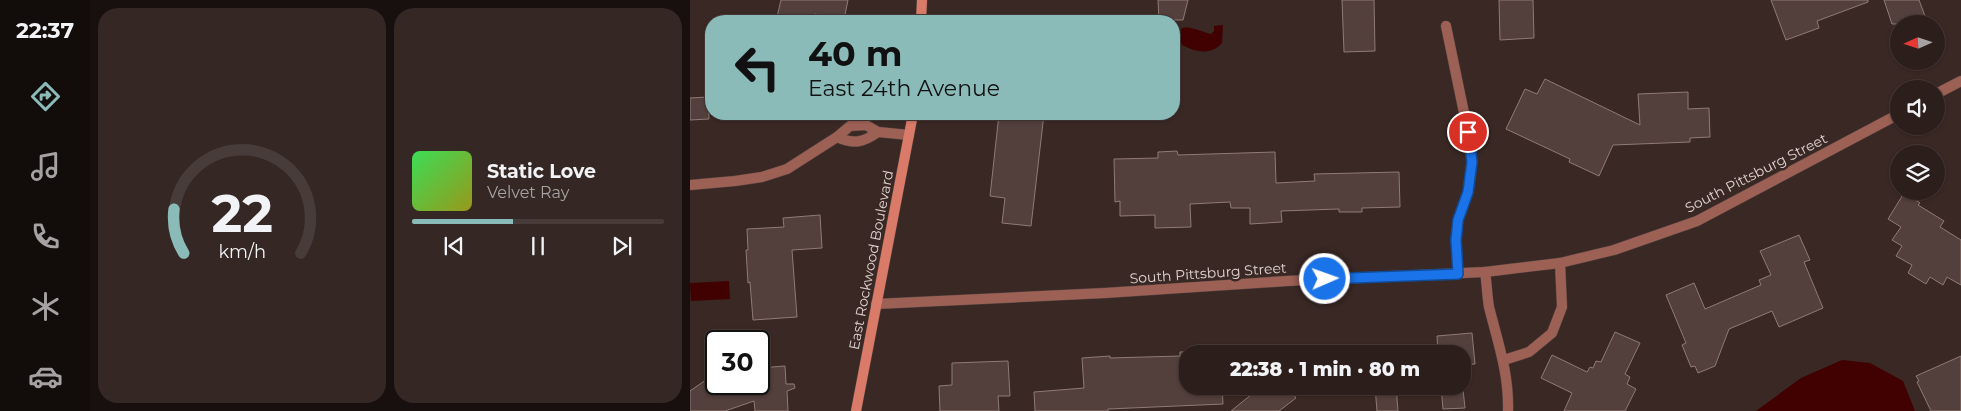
<!DOCTYPE html>
<html lang="en">
<head>
<meta charset="utf-8">
<style>
  :root { --surface:#2c1e1b; --page:#342724; --text:#f1f3f6; --muted:#a6a2a3; --line:#483c3a; --accent:#8bbbb9 }
  body { margin:0; font-family:Montserrat,sans-serif; background:var(--page); color:var(--text); height:100vh; display:flex; flex-direction:column; font-size:19px; white-space:nowrap }
  * { box-sizing:border-box; margin:0 }
  p { font-size:16px; color:var(--muted) }
  .icon { flex:none; width:28px; height:28px; fill:none; stroke:currentColor; stroke-width:2; stroke-linecap:round; stroke-linejoin:round }
  .map { position:relative; flex:1; overflow:hidden }
  .panel { display:flex; flex-direction:column; gap:8px; padding:8px; background:#18100f; width:600px }
  .panel>* { flex:none }
  .top-card { position:absolute; left:15px; top:15px; width:475px; height:105px; border-radius:20px; box-shadow:0 1px 4px #0004,0 0 0 1px var(--line); background:#8bbbb9; color:#111; overflow:hidden }
  .needle { width:32px; rotate:267deg }
  .controls { position:absolute; left:1200px; top:15px; display:grid; gap:10px }
  .controls a { display:grid; place-items:center; width:55px; height:55px; border-radius:50%; background:var(--surface); box-shadow:0 1px 4px #0004,0 0 0 1px var(--line); font-size:25px }
  .speed { position:absolute; left:15px; top:330px; display:flex; gap:10px; font-size:25px; font-weight:700; text-align:center }
  .speed>* { display:grid; place-content:center; width:65px; height:65px; border-radius:50%; background:var(--surface); box-shadow:0 1px 4px #0004,0 0 0 1px var(--line); line-height:1 }
  .speed .limit { border:2px solid #111; border-radius:8px; background:#fff; color:#111 }
  .pin { position:absolute; display:grid; place-items:center; width:42px; height:42px; color:#fff; margin:-21px; border:2px solid #fff; border-radius:50%; box-shadow:0 1px 5px #0007 }
  .me { position:absolute; width:55px; margin:-28px; rotate:88deg; stroke-linejoin:round; filter:drop-shadow(0 0 4px #0008) }
  .turn { display:flex; align-items:center; gap:18px; height:105px; padding:0 20px; font-size:22px }
  .turn .icon { width:65px; height:65px; stroke-width:2.5 }
  .turn b { display:block; font-size:35px; line-height:42px }
  .panel .tile { flex:1; display:flex; flex-direction:column; justify-content:center; gap:8px; min-width:0; padding:0 18px; border-radius:20px; background:var(--page) }
  .panel .dial { align-items:center; gap:0 }
  .dial svg { height:130px; overflow:visible; fill:none; stroke:var(--line); stroke-width:7; stroke-linecap:round; text-anchor:middle }
  .dial text { fill:var(--text); stroke:none }
  .song { display:flex; align-items:center; gap:15px }
  .cover { width:60px; height:60px; border-radius:8px; background:linear-gradient(135deg,hsl(130 70% 55%),hsl(60 70% 35%)) }
  .played { height:5px; border-radius:2px; background:linear-gradient(90deg,var(--accent) 40%,var(--line) 40%) }
  .keys { display:flex; justify-content:space-around; direction:ltr }
  .panel .tiles { flex:1; display:grid; gap:8px; grid-template-columns:repeat(2,1fr) }
  .trip { position:absolute; left:489px; top:345px; width:292px; height:50px; border-radius:20px; background:var(--surface); box-shadow:0 1px 4px #0004,0 0 0 1px var(--line); font-weight:800; line-height:50px; text-align:center }
  main { display:flex; flex:1; min-height:0 }
  .tabs { display:flex; flex-direction:column; width:90px; justify-content:space-around; align-items:center; background:#120c0b; color:var(--muted) }
  .tabs .icon { width:35px; height:35px }
  .tabs .on { color:var(--accent) }
  .tabs b { font-size:22px; color:var(--text) }
  .map>svg:first-child { display:block }
  .water { fill:#400100 }
  .building { fill:#533f3b; stroke:#907a76 }
  .lines { fill:none; stroke-linecap:round; stroke-linejoin:round }
  .lane-casing { stroke:#554340; stroke-width:11 }
  .street-casing { stroke:#554340; stroke-width:11 }
  .secondary-casing { stroke:#554340; stroke-width:11 }
  .lane { stroke:#9c6055; stroke-width:10 }
  .street { stroke:#9c6055; stroke-width:10 }
  .secondary { stroke:#da7b69; stroke-width:10 }
  .route-casing { stroke:#114b97; stroke-width:12 }
  .route { stroke:#1a73e8; stroke-width:9 }
  .labels { text-anchor:middle; stroke-width:5; stroke-linejoin:round; paint-order:stroke }
  .street-label { font-size:14px; fill:#e0d3d1; stroke:#3a2824 }
</style>
</head>
<body>
<main>
<nav class="tabs">
<b>22:37</b>
<svg class="icon on" aria-label="directions" viewBox="0 0 24 24"><path d="M12 3l9 9-9 9-9-9zM9 14v-3h6M13 9l2 2-2 2"/></svg>
<svg class="icon" aria-label="music" viewBox="0 0 24 24"><path d="M9 18V5l10-2v13"/><circle cx="6" cy="18" r="3"/><circle cx="16" cy="16" r="3"/></svg>
<svg class="icon" aria-label="phone" viewBox="0 0 24 24"><path d="M5 4h4l2 5-3 2q2 4 5 5l2-3 5 2v4C11 20 4 13 5 4z"/></svg>
<svg class="icon" aria-label="climate" viewBox="0 0 24 24"><path d="M12 3v18M4 7l16 10M4 17L20 7"/></svg>
<svg class="icon" aria-label="car" viewBox="0 0 24 24"><path d="M5 17H2v-5l4-1 3-4h7l3 4 3 1v5h-3M9 17h6M6 11h13"/><circle cx="7" cy="17" r="2"/><circle cx="17" cy="17" r="2"/></svg>
</nav>
<section class="panel">
<div class="tiles">
<div class="tile dial"><svg viewBox="0 0 100 80">
<path d="M14 69A42 42 0 1 1 86 69"/>
<path d="M14 69A42 42 0 0 1 8 42" stroke="#8bbbb9"/>
<text x="50" y="56" font-size="32" font-weight="700">22</text>
<text x="50" y="72" font-size="11">km/h</text>
</svg></div>
<div class="tile">
<div class="song"><i class="cover"></i><div><b>Static Love</b><p>Velvet Ray</p></div></div>
<div class="played"></div>
<div class="keys"><svg class="icon" aria-label="previous" viewBox="0 0 24 24"><path d="M18 5L8 12l10 7zM5 5v14"/></svg><svg class="icon" aria-label="pause" viewBox="0 0 24 24"><path d="M8 5v14M16 5v14"/></svg><svg class="icon" aria-label="next" viewBox="0 0 24 24"><path d="M6 5l10 7-10 7zM19 5v14"/></svg></div>
</div>
</div>
</section>
<div class="map">
<svg width="1271" height="411" viewBox="0 0 1271 411">
  <rect width="100%" height="100%" fill="#3a2824"/>
  <path class="water" d="M 533,25 L 532,43 C 520,56 506,52 492,45 C 480,15 511,32 521,34 L 524,31 L 524,26 Z
    M 39,281 L 40,299 L 1,301 L 0,283 Z
    M 1152,360 L 1180,363 L 1213,381 L 1225,411 L 1066,411 L 1111,378 Z"/>
  <path class="building" d="M 91,0 L 158,0 L 154,20 L 125,14 L 124,21 L 108,21 L 87,17 Z
    M 468,0 L 498,0 L 493,20 L 469,20 Z
    M 652,0 L 684,0 L 685,51 L 654,52 Z
    M 809,0 L 843,0 L 844,38 L 810,40 Z
    M 1081,0 L 1178,0 L 1178,2 L 1127,21 L 1129,28 L 1096,40 Z
    M 1194,0 L 1229,0 L 1238,24 L 1202,24 Z
    M 855,79 L 950,125 L 948,94 L 998,92 L 998,109 L 1019,108 L 1020,137 L 1000,138 L 1000,142 L 923,145 L 909,176 L 879,162 L 880,159 L 816,129 L 835,89 L 847,94 Z
    M 18,97 L 19,119 L 0,120 L 0,98 Z
    M 309,114 L 354,114 L 341,226 L 312,223 L 315,198 L 300,196 Z
    M 487,151 L 488,155 L 585,152 L 586,183 L 625,181 L 624,174 L 709,172 L 710,207 L 672,208 L 672,212 L 649,212 L 649,209 L 591,211 L 592,222 L 560,224 L 560,208 L 541,208 L 540,202 L 500,204 L 501,227 L 465,228 L 465,215 L 430,216 L 430,201 L 425,202 L 424,159 L 468,158 L 468,152 Z
    M 1214,193 L 1230,203 L 1228,205 L 1254,221 L 1250,227 L 1271,240 L 1271,285 L 1257,277 L 1253,285 L 1240,277 L 1236,284 L 1218,273 L 1222,265 L 1206,256 L 1212,246 L 1202,240 L 1211,227 L 1198,219 Z
    M 130,215 L 132,248 L 102,250 L 107,317 L 63,320 L 60,282 L 58,283 L 56,250 L 58,250 L 57,229 L 94,227 L 93,218 Z
    M 1109,235 L 1120,260 L 1114,262 L 1133,308 L 1089,327 L 1082,311 L 1039,329 L 1025,366 L 1008,373 L 1005,366 L 1001,367 L 992,345 L 996,343 L 976,295 L 1004,283 L 1015,309 L 1071,285 L 1069,280 L 1081,275 L 1070,251 Z
    M 925,332 L 950,343 L 935,374 L 940,377 L 937,384 L 946,389 L 935,411 L 874,411 L 882,393 L 851,378 L 862,355 L 897,372 L 900,367 L 903,368 L 906,361 L 911,362 Z
    M 782,333 L 785,364 L 772,365 L 772,354 L 748,354 L 747,336 Z
    M 531,351 L 531,354 L 498,354 L 498,386 L 532,386 L 533,404 L 418,409 L 418,411 L 345,411 L 344,392 L 394,388 L 392,358 L 420,356 L 420,358 L 490,356 L 490,352 Z
    M 1271,356 L 1271,411 L 1241,411 L 1227,382 L 1229,381 L 1226,376 Z
    M 318,361 L 320,396 L 308,396 L 309,411 L 250,411 L 249,386 L 262,385 L 262,363 Z
    M 95,366 L 96,384 L 104,384 L 105,388 L 97,391 L 98,411 L 65,411 L 64,401 L 35,411 L 0,411 L 0,391 L 26,373 L 26,384 L 69,384 L 69,368 Z
    M 772,380 L 775,408 L 753,409 L 751,386 L 772,386 Z
    M 572,386 L 597,386 L 606,398 L 589,411 L 541,411 Z
    M 685,386 L 706,386 L 708,411 L 687,411 Z"/>
  <g class="lines">
    <defs>
      <path id="lane" d="M 795,272 C 797,284 797,296 799,307 C 808,343 819,373 818,411
        M 814,360 L 839,352 L 862,333 L 872,307 L 870,263"/>
      <path id="street" d="M 756,26 L 778,132 L 782,162 L 778,192 L 768,220 L 766,240 L 768,274
        M 1246,94 L 1271,81
        M 147,137 C 164,145 174,142 188,132
        M 0,185 L 45,181 L 72,177 L 97,169 L 147,137 L 160,126 L 176,125 L 188,132 L 219,135
        M 186,304 L 415,293 L 597,281 L 795,272 L 870,263 L 924,250 L 1007,221 L 1209,114"/>
      <path id="secondary" d="M 231,21 L 232,0
        M 166,411 L 223,114"/>
    </defs>
    <use href="#lane" class="lane-casing"/>
    <use href="#street" class="street-casing"/>
    <use href="#secondary" class="secondary-casing"/>
    <use href="#lane" class="lane"/>
    <use href="#street" class="street"/>
    <use href="#secondary" class="secondary"/>
  </g>
  <g class="lines">
    <defs>
      <path id="route" d="M 635,279 L 768,274 L 766,240 L 768,220 L 778,192 L 782,162 L 778,132"/>
    </defs>
    <use href="#route" class="route-casing"/>
    <use href="#route" class="route"/>
  </g>
  <g class="labels">
    <g class="street-label">
      <text transform="translate(1066 173) rotate(-27)" y="5">South Pittsburg Street</text>
      <text transform="translate(181 260) rotate(-79)" y="5">East Rockwood Boulevard</text>
      <text transform="translate(518 273) rotate(-4)" y="5">South Pittsburg Street</text>
    </g>
  </g>
</svg>
<div class="controls">
<a><svg class="needle" viewBox="-14 -14 28 28"><path d="M0-13l5 13h-10z" fill="#e53935"/><path d="M0 13l5-13h-10z" fill="#a6a2a3"/></svg></a>
<a><svg class="icon" aria-label="sound" viewBox="0 0 24 24"><path d="M4 9h4l5-4v14l-5-4H4zM17 9q2 3 0 6"/></svg></a>
<a><svg class="icon" aria-label="layers" viewBox="0 0 24 24"><path d="M12 4l9 5-9 5-9-5zM3 14l9 5 9-5"/></svg></a>
</div>
<div class="speed"><div class="limit">30</div></div>
<div class="pin" style="left:778px;top:132px;background:#d93025"><svg class="icon" aria-label="arrive" viewBox="0 0 24 24"><path d="M6 21V4h12l-3 4 3 4H6"/></svg></div>
<svg class="me" style="left:635px;top:279px" viewBox="-20 -20 40 40"><circle r="17" fill="#1a73e8" stroke="#fff" stroke-width="3"/><path d="M0-11L8 9 0 5-8 9z" fill="#fff"/></svg>
<div class="trip">22:38 · 1 min · 80 m</div>
<div class="top-card">
<div class="turn"><svg class="icon" aria-label="left" viewBox="0 0 24 24"><path d="M17 20v-9H6M10 6l-5 5 5 5"/></svg><div><b>40 m</b>East 24th Avenue</div></div>
</div>
</div>
</main>
</body>
</html>
